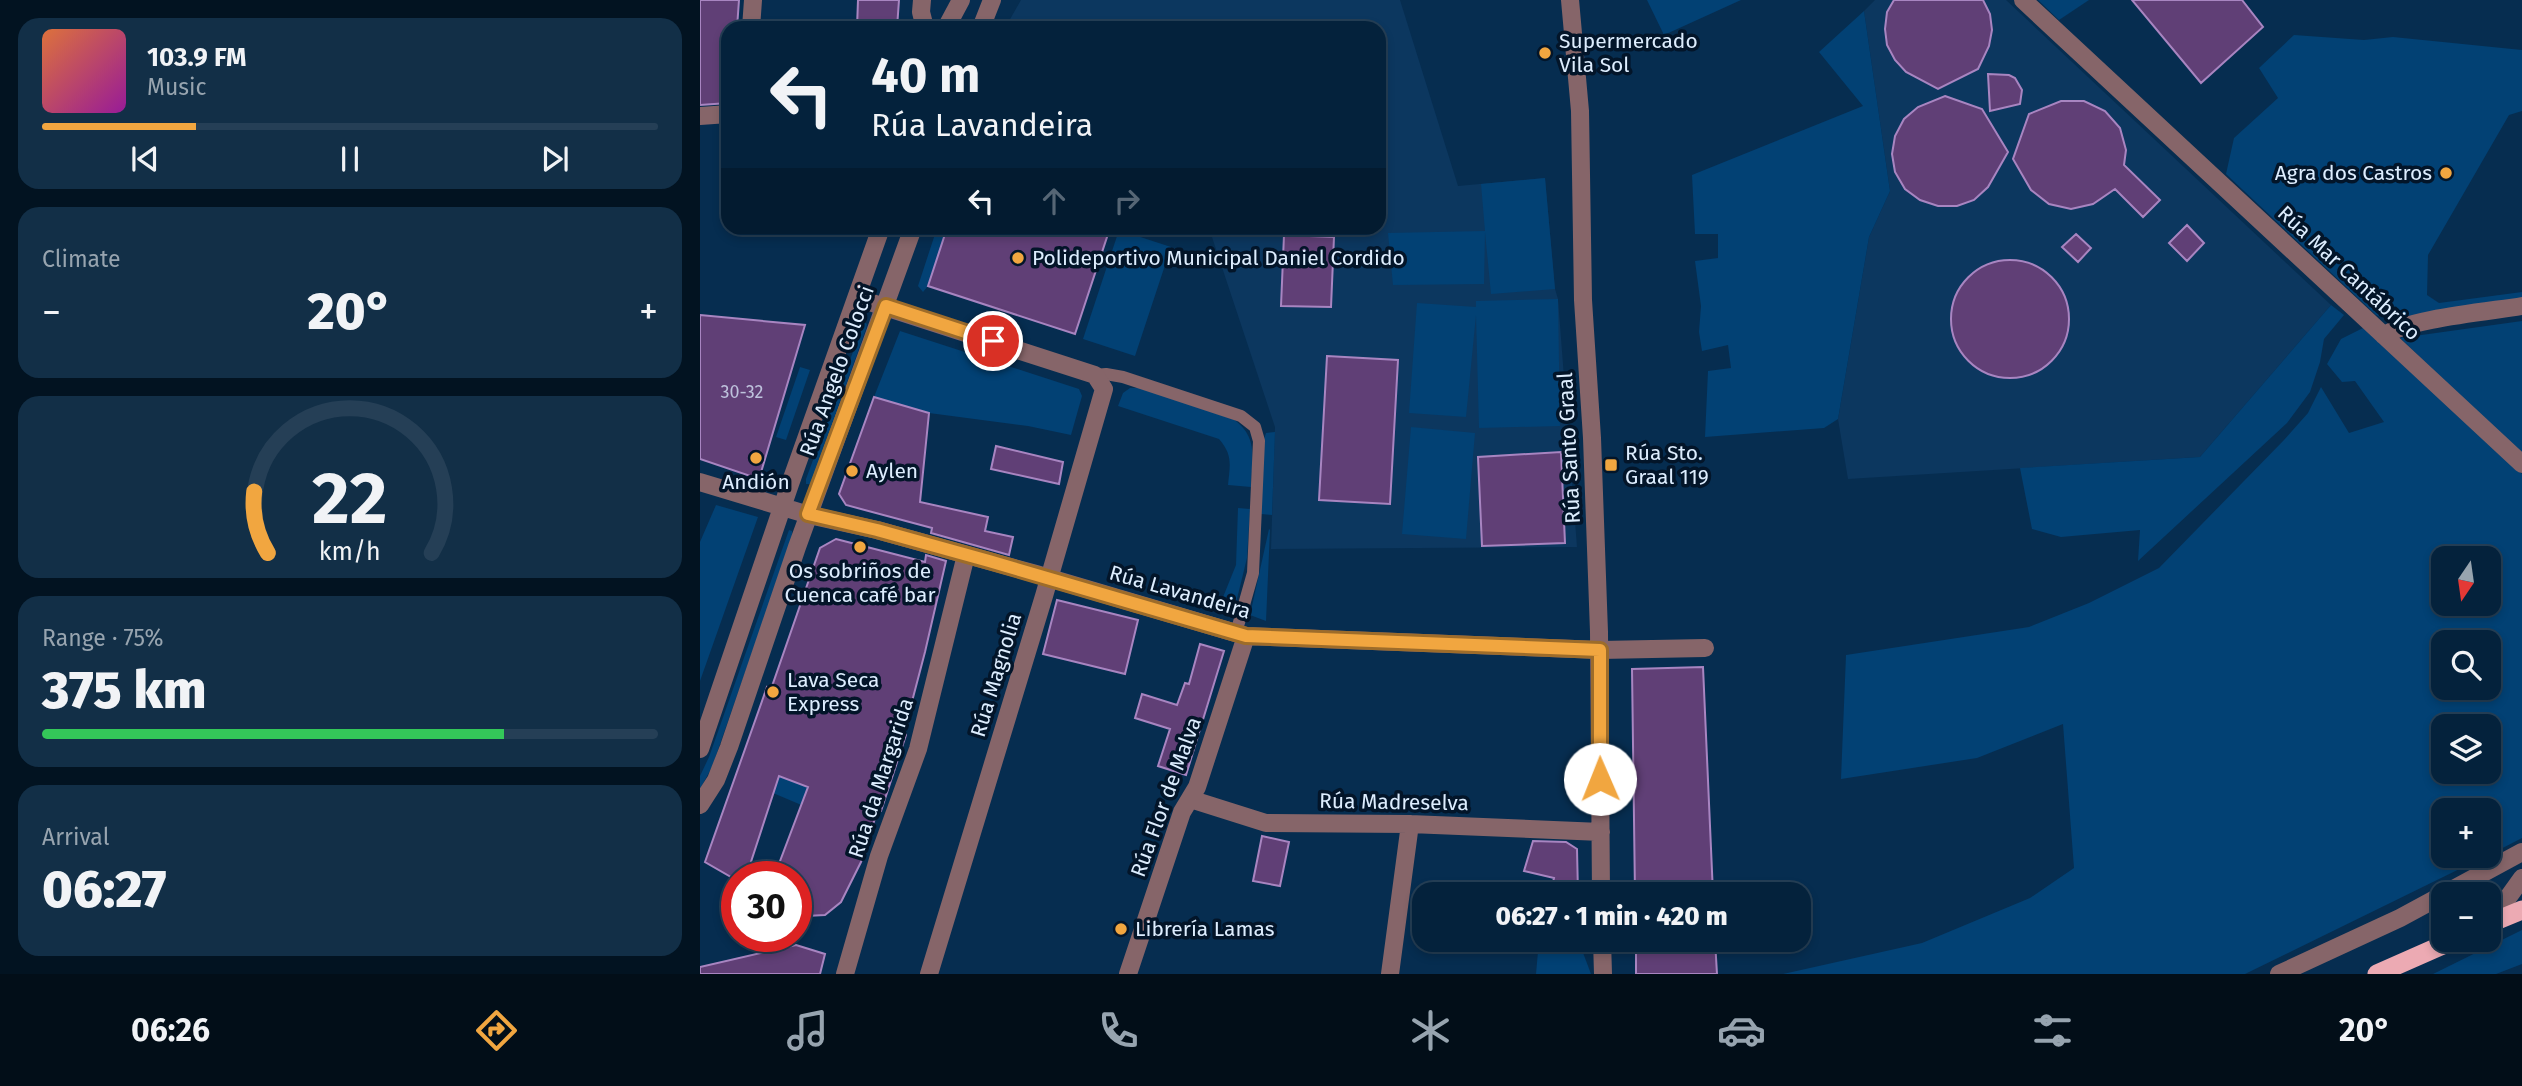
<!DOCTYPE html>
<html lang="en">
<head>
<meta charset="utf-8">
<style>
  :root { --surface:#04223c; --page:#122f47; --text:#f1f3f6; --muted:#97a4af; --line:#253f56; --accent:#f1a640 }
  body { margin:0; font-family:"Fira Sans",sans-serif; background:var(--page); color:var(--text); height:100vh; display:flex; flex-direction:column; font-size:26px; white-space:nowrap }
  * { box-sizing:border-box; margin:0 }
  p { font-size:23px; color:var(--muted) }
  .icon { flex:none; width:38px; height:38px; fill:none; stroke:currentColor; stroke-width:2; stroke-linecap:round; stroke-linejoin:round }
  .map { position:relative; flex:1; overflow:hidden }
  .sheet { display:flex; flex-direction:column; gap:18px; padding:18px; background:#021321; width:700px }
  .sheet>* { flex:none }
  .top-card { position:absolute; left:21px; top:21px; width:665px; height:214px; border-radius:21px; box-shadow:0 4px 10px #0003,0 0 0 2px var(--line); background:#04223c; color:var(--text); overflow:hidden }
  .needle { width:46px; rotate:193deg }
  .fabs { position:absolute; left:1731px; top:546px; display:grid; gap:14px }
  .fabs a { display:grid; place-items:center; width:70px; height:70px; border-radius:14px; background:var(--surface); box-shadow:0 4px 10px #0003,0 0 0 2px var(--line); font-size:35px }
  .speed { position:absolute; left:21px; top:861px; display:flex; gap:14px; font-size:35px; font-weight:700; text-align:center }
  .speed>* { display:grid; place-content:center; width:91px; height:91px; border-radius:50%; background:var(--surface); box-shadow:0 4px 10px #0003,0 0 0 2px var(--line); line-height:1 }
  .speed .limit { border:10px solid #d22; background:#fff; color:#111 }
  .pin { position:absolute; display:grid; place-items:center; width:60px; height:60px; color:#fff; margin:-30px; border:4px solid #fff; border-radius:50%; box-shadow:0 2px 7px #0007 }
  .me { position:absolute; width:77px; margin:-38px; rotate:359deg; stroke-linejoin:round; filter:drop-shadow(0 0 5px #0008) }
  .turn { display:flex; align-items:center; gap:24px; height:147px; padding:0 35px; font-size:32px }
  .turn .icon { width:91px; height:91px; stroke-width:2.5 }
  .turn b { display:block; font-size:49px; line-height:60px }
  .lanes { display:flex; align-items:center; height:66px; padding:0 35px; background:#0003; justify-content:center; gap:35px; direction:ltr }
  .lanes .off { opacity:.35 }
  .big { font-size:52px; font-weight:800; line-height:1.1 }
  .sheet .tile { flex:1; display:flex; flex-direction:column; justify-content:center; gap:10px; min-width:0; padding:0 24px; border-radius:21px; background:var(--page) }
  .sheet .dial { align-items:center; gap:0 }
  .dial svg { height:182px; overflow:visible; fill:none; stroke:var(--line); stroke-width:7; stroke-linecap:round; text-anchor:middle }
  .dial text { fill:var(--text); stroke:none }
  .song { display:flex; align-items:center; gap:21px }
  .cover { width:84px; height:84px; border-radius:10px; background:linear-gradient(135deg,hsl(20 70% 55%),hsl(300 70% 35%)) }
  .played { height:7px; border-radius:4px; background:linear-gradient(90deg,var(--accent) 25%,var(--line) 25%) }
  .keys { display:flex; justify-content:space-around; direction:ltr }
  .heat { display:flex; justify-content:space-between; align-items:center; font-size:38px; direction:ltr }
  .charge { height:10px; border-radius:5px; background:linear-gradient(90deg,#34c759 75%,var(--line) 0) }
  .trip { position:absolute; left:712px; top:882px; width:399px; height:70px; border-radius:21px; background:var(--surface); box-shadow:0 4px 10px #0003,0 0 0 2px var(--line); font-weight:800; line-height:70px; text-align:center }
  .menu { display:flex; height:112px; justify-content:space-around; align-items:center; background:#020e18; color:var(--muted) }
  .menu .icon { width:49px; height:49px }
  .menu .selected { color:var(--accent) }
  .menu b { font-size:32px; color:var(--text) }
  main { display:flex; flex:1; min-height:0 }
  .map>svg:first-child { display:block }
  .built { fill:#0c375f }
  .green { fill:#024174; fill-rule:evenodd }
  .building { fill:#603f76; stroke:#a885c1; stroke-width:2 }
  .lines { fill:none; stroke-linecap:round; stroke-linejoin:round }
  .pedestrian { stroke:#866569; stroke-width:12 }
  .minor { stroke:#866569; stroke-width:18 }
  .trunk { stroke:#ecaab3; stroke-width:19 }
  .route-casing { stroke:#9d6c2a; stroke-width:18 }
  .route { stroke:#f1a640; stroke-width:12 }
  .poi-dot { fill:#f1a640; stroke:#031529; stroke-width:2.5 }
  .labels { text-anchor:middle; stroke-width:7; stroke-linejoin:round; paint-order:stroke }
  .number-label { font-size:18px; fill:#bec2dc }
  .poi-label { font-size:21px; fill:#ddedfe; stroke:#031529; text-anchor:start }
  .street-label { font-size:21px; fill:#ddedfe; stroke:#031529 }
</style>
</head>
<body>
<main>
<section class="sheet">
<div class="tile">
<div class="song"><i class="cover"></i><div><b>103.9 FM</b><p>Music</p></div></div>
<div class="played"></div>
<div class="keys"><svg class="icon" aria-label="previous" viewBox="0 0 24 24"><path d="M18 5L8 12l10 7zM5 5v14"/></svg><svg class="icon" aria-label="pause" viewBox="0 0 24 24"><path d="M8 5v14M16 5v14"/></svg><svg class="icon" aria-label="next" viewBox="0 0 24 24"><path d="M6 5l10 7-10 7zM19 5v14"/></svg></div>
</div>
<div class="tile"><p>Climate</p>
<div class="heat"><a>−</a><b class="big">20°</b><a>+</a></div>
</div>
<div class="tile dial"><svg viewBox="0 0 100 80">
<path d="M14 69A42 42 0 1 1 86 69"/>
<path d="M14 69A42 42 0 0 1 8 42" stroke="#f1a640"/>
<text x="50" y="56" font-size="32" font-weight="700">22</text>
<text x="50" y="72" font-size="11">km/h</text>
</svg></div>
<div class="tile"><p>Range · 75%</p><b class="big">375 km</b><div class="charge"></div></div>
<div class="tile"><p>Arrival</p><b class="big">06:27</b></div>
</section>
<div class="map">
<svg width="1822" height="974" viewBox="0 0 1822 974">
  <rect width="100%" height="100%" fill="#062d50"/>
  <path class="built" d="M 321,0 L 700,0 L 758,186 L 845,178 L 855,289 L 858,299 L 877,547 L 571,549 L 575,427 L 509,228 L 679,228 L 679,28 L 305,28 Z
    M 1175,0 L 1306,0 L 1631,305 L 1500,457 L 1148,479 L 1138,419 L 1169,237 L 1190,191 L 1164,11 Z"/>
  <path class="green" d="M 947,0 L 1041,0 L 964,35 Z
    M 1338,0 L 1389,0 L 1359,20 Z
    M 1164,11 L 1190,191 L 1169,237 L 1138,419 L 1124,428 L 1005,437 L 1008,371 L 1031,368 L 1028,345 L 1002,351 L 999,332 L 1001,306 L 995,261 L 1018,258 L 1018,234 L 995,234 L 992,175 L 1163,106 L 1119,52 Z
    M 1594,35 L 1664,40 L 1693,37 L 1822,50 L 1822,111 L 1809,115 L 1728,255 L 1727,295 L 1739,303 L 1822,292 L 1822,302 L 1690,321 L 1676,315 L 1526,174 L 1534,138 L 1578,98 L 1559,68 Z
    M 845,178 L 855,289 L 791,294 L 785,232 L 784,284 L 693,285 L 688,233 L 785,231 L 781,184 Z
    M 237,228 L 247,228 L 228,286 L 223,292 L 218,286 Z
    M 419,230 L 471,247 L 435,356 L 383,339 Z
    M 858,299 L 860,426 L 779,428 L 776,315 L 766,417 L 709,413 L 717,303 L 776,307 L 776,301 Z
    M 1631,305 L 1644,315 L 1624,339 L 1620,362 L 1610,392 L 1587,423 L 1438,561 L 1440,530 L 1361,537 L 1332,529 L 1320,468 L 1500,457 Z
    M 1822,321 L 1822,454 L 1700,338 Z
    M 164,322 L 167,324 L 166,329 L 112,480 L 110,484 L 106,484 L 106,479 Z
    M 1663,328 L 1822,474 L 1822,838 L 1789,855 L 1788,810 L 1743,810 L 1743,856 L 1786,856 L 1545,974 L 1083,974 L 1222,943 L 1330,898 L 1374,868 L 1363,724 L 1277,758 L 1141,779 L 1146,655 L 1329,627 L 1389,603 L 1459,568 L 1584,440 L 1608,413 L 1621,387 L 1649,433 L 1684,422 L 1655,381 L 1642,382 L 1627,364 L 1641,339 ZM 1743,558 L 1788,558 L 1788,604 L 1743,604 ZM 1743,642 L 1788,642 L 1788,688 L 1743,688 ZM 1743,726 L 1788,726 L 1788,772 L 1743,772 Z
    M 200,331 L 379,389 L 382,396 L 371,435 L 328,426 L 229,413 L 174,397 Z
    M 100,367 L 110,370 L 86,440 L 76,437 Z
    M 430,388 L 439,388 L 533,419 C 559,437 552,459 551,487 L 528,485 C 530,465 533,455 519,439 L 418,406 L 423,393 Z
    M 711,427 L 775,433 L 766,539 L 702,534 Z
    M 575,432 L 572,515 L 561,514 L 563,442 L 566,433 Z
    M 16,505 L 58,517 L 0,681 L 0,542 Z
    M 538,508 L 550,509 L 547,558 L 534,611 L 519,607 L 536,565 Z
    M 569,529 L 570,530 L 566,621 L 550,615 Z
    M 89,530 L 92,531 L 92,538 L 12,767 L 0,789 L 0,776 L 9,757 Z
    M 79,776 L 125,793 L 118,812 L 73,793 Z
    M 1822,930 L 1822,964 L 1796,974 L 1733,974 Z
    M 839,940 L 879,942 L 891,974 L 836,974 Z"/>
  <path class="building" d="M 0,0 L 39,0 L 37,28 L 28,28 L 28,103 L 0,105 Z
    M 158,0 L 199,0 L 197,28 L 157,28 Z
    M 1194,0 L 1283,0 L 1290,14 L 1292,30 L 1289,46 L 1278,69 L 1238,89 L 1206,72 L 1195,60 L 1187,45 L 1185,29 L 1187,12 Z
    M 1432,0 L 1542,0 L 1563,27 L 1501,83 Z
    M 1288,74 L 1309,75 L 1315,78 L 1322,90 L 1320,104 L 1290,111 Z
    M 1245,96 L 1282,109 L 1308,152 L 1288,187 L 1274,200 L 1257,206 L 1238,206 L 1220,200 L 1205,189 L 1195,172 L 1192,154 L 1195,136 L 1204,119 L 1218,107 Z
    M 1361,101 L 1384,101 L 1405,111 L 1420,128 L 1426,150 L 1424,165 L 1460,200 L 1443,217 L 1415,189 L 1393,204 L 1371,209 L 1349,204 L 1331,190 L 1313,159 L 1329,114 Z
    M 1487,225 L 1504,243 L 1487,261 L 1469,243 Z
    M 247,228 L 410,228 L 375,334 L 228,286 Z
    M 1376,234 L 1391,248 L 1378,262 L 1362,247 Z
    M 584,235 L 634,237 L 631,307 L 581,306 Z
    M1251 319a59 59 0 1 1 118 0a59 59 0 1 1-118 0Z
    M 0,315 L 105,325 L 59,479 L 0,459 Z
    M 627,356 L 698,360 L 690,504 L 619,500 Z
    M 174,397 L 229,413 L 220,502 L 288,517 L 285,531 L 313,537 L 309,555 L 231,533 L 232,528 L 146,505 L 139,494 Z
    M 296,446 L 363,462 L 359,484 L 291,469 Z
    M 861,452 L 865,543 L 782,546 L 778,457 Z
    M 136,539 L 225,562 L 226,555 L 246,561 L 225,652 L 204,732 L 206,735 L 181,811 L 177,812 L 161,862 L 141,902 L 125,915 L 106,916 L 96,910 L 96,877 L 74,877 L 108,787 L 79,776 L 46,877 L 31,877 L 5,862 L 67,687 L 71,689 L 120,548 Z
    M 357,600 L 438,620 L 425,674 L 343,654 Z
    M 500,644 L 524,651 L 486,775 L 458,766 L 470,729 L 435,718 L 442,694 L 477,705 L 485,683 L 489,684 Z
    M 1003,667 L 1013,894 L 935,894 L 932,669 Z
    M 562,836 L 589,842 L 580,886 L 553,881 Z
    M 833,841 L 866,842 L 877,849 L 878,894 L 850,894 L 854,878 L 824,871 Z
    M 936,940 L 1015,940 L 1017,974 L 936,974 Z
    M 96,945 L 125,954 L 120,974 L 0,974 L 0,967 Z"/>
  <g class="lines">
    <path class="pedestrian" d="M 395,375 L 406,374 L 423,377 L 541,416 L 555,427 L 559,441 L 553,573 L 536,633"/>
    <path class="minor" d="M 222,0 L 221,12 L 225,28
      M 870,0 L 880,111 L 883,300 L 892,438 L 899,632 L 901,894
      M 1323,0 L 1822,464
      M 51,28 L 53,0
      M 246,28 L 261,0
      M 281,28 L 292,0
      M 0,116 L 28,114
      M 157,298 L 395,375 L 404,389 L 344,596 L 229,974
      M 1684,336 C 1704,319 1793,311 1822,306
      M 0,482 L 109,515 L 177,530 L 336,574 L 546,636 L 900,650 L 1005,648
      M 0,749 L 90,484 L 181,228
      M 490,799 L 566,823 L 710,824 L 901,832
      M 0,805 L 16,780 L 29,747 L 97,547 L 213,228
      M 1789,924 L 1822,878
      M 902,940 L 903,974
      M 145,974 L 179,856 L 218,749 L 266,555
      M 428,974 L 482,812 L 497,787 L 546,636
      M 690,974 L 710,824
      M 1579,974 L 1700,918 L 1822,852"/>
    <path class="trunk" d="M 1788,924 L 1822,910
      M 1677,974 L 1754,940"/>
  </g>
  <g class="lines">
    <defs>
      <path id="route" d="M 293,341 L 186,306 L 108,514 L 177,530 L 289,561 L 546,636 L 900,650 L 900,779"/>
    </defs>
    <use href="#route" class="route-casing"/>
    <use href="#route" class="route"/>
  </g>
  <g class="poi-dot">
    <circle cx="845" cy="53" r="7"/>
    <circle cx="1746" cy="173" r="7"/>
    <circle cx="318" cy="258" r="7"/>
    <circle cx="56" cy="458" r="7"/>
    <rect x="904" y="458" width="14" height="14" rx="3.5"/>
    <circle cx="152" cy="471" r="7"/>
    <circle cx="160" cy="547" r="7"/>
    <circle cx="73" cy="692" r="7"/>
    <circle cx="421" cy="929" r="7"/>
  </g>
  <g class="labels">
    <g class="number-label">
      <text x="42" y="398">30-32</text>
    </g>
    <g class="poi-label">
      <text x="859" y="48">Supermercado<tspan x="859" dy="24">Vila Sol</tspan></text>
      <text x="1732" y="180" text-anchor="end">Agra dos Castros</text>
      <text x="332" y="265">Polideportivo Municipal Daniel Cordido</text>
      <text x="925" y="460">Rúa Sto.<tspan x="925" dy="24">Graal 119</tspan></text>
      <text x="166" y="478">Aylen</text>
      <text x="56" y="489" text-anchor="middle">Andión</text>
      <text x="160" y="578" text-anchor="middle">Os sobriños de<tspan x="160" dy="24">Cuenca café bar</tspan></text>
      <text x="87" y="687">Lava Seca<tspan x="87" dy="24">Express</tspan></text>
      <text x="435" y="936">Librería Lamas</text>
    </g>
    <g class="street-label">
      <text transform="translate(1649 273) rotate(43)" y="7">Rúa Mar Cantábrico</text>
      <text transform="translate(137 371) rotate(-70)" y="7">Rúa Angelo Colocci</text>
      <text transform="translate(869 448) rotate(-93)" y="7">Rúa Santo Graal</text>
      <text transform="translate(480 592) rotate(16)" y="7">Rúa Lavandeira</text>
      <text transform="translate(296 675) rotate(-73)" y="7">Rúa Magnolia</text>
      <text transform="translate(181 778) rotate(-72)" y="7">Rúa da Margarida</text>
      <text transform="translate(466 797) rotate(-70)" y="7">Rúa Flor de Malva</text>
      <text transform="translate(694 802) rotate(1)" y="7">Rúa Madreselva</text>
    </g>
  </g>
</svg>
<div class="fabs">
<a><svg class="needle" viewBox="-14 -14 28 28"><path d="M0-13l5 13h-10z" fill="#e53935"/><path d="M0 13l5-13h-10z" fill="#97a4af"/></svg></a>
<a><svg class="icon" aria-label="search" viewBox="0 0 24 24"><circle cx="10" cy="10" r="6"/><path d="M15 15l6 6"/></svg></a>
<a><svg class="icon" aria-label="layers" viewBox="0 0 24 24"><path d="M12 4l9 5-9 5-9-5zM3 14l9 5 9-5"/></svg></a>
<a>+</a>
<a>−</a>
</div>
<div class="speed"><div class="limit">30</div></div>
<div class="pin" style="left:293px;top:341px;background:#d93025"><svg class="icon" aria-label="arrive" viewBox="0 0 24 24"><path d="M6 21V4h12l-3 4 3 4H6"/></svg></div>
<svg class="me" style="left:900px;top:779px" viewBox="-20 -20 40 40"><circle r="19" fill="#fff"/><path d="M0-13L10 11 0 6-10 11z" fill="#f1a640"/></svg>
<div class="trip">06:27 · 1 min · 420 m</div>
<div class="top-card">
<div class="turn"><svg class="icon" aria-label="left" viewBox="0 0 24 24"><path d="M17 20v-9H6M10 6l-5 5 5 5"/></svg><div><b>40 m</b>Rúa Lavandeira</div></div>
<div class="lanes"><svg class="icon" aria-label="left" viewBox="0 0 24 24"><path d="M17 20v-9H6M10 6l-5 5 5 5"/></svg><svg class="icon off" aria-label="ahead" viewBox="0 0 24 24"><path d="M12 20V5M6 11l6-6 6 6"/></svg><svg class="icon off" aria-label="right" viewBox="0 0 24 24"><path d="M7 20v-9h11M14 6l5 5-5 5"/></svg></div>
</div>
</div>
</main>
<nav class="menu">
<b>06:26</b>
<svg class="icon selected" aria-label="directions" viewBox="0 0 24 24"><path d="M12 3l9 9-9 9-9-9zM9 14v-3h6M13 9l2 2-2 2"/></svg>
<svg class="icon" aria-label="music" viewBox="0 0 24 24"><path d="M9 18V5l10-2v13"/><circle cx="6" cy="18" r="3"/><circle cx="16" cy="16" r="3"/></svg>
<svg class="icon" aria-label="phone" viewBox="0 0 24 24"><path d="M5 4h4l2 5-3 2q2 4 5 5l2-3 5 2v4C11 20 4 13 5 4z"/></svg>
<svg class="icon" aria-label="climate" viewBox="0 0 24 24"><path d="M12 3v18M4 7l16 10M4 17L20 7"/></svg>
<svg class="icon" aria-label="car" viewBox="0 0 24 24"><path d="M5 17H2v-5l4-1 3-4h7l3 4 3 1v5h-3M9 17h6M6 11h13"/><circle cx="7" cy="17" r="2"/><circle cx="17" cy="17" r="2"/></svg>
<svg class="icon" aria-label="filters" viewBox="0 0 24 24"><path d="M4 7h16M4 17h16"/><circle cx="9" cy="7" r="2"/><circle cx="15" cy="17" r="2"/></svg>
<b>20°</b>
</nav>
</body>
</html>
